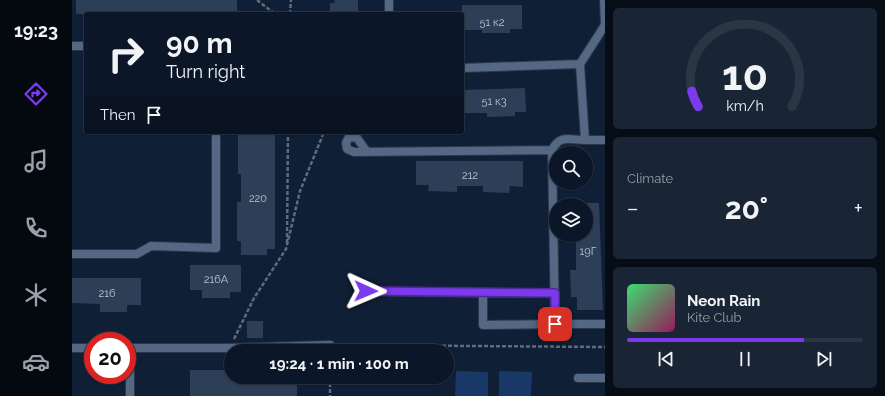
<!DOCTYPE html>
<html lang="en">
<head>
<meta charset="utf-8">
<style>
  :root { --surface:#0b1728; --page:#192434; --text:#f1f3f6; --muted:#9a9fa8; --line:#2b3645; --accent:#7c3aed }
  body { margin:0; font-family:Raleway,sans-serif; background:var(--page); color:var(--text); height:100vh; display:flex; flex-direction:column; font-size:15px; white-space:nowrap }
  * { box-sizing:border-box; margin:0 }
  p { font-size:13px; color:var(--muted) }
  .icon { flex:none; width:22px; height:22px; fill:none; stroke:currentColor; stroke-width:2; stroke-linecap:round; stroke-linejoin:round }
  .map { position:relative; flex:1; overflow:hidden }
  .details { display:flex; flex-direction:column; gap:8px; padding:8px; background:#060d16; width:280px }
  .details>* { flex:none }
  .top-card { position:absolute; left:12px; top:12px; width:380px; height:122px; border-radius:4px; box-shadow:0 1px 3px #0004,0 0 0 1px var(--line); background:#0b1728; color:var(--text); overflow:hidden }
  .tools { position:absolute; left:477px; top:146px; display:grid; gap:8px }
  .tools a { display:grid; place-items:center; width:44px; height:44px; border-radius:50%; background:var(--surface); box-shadow:0 1px 3px #0004,0 0 0 1px var(--line); font-size:20px }
  .speed { position:absolute; left:12px; top:332px; display:flex; gap:8px; font-size:20px; font-weight:700; text-align:center }
  .speed>* { display:grid; place-content:center; width:52px; height:52px; border-radius:50%; background:var(--surface); box-shadow:0 1px 3px #0004,0 0 0 1px var(--line); line-height:1 }
  .speed .limit { border:6px solid #d22; background:#fff; color:#111 }
  .pin { position:absolute; display:grid; place-items:center; width:34px; height:34px; color:#fff; margin:-17px; border-radius:8px; box-shadow:0 2px 6px #0006 }
  .me { position:absolute; width:44px; margin:-22px; rotate:91deg; stroke-linejoin:round; filter:drop-shadow(0 0 3px #0008) }
  .turn { display:flex; align-items:center; gap:14px; height:84px; padding:0 16px; font-size:18px }
  .turn .icon { width:52px; height:52px; stroke-width:2.5 }
  .turn b { display:block; font-size:28px; line-height:34px }
  .then { display:flex; align-items:center; height:38px; padding:0 16px; background:#0003; gap:8px; font-size:15px }
  .big { font-size:30px; font-weight:700; line-height:1.1 }
  .details .widget { flex:1; display:flex; flex-direction:column; justify-content:center; gap:6px; min-width:0; padding:0 14px; border-radius:6px; background:var(--page) }
  .details .dial { align-items:center; gap:0 }
  .dial svg { height:104px; overflow:visible; fill:none; stroke:var(--line); stroke-width:7; stroke-linecap:round; text-anchor:middle }
  .dial text { fill:var(--text); stroke:none }
  .song { display:flex; align-items:center; gap:12px }
  .cover { width:48px; height:48px; border-radius:6px; background:linear-gradient(135deg,hsl(140 70% 55%),hsl(330 70% 35%)) }
  .played { height:4px; border-radius:2px; background:linear-gradient(90deg,var(--accent) 75%,var(--line) 75%) }
  .keys { display:flex; justify-content:space-around; direction:ltr }
  .heat { display:flex; justify-content:space-between; align-items:center; font-size:22px; direction:ltr }
  .trip { position:absolute; left:152px; top:344px; width:230px; height:40px; border-radius:20px; background:var(--surface); box-shadow:0 1px 3px #0004,0 0 0 1px var(--line); font-weight:700; line-height:40px; text-align:center }
  main { display:flex; flex:1; min-height:0 }
  .tab-bar { display:flex; flex-direction:column; width:72px; justify-content:space-around; align-items:center; background:#040910; color:var(--muted) }
  .tab-bar .icon { width:28px; height:28px }
  .tab-bar .selected { color:var(--accent) }
  .tab-bar b { font-size:18px; color:var(--text) }
  .map>svg:first-child { display:block }
  .green { fill:#193867 }
  .building { fill:#2d3e57 }
  .lines { fill:none; stroke-linecap:round; stroke-linejoin:round }
  .lane-casing { stroke:#2e374a; stroke-width:10 }
  .path { stroke:#5f6c7f; stroke-width:2.5; stroke-dasharray:4 2; stroke-linecap:butt }
  .lane { stroke:#546783; stroke-width:8 }
  .route-casing { stroke:#51269a; stroke-width:10 }
  .route { stroke:#7c3aed; stroke-width:7 }
  .labels { text-anchor:middle; stroke-width:3; stroke-linejoin:round; paint-order:stroke }
  .number-label { font-size:11px; fill:#b9c4d4 }
</style>
</head>
<body>
<main>
<nav class="tab-bar">
<b>19:23</b>
<svg class="icon selected" aria-label="directions" viewBox="0 0 24 24"><path d="M12 3l9 9-9 9-9-9zM9 14v-3h6M13 9l2 2-2 2"/></svg>
<svg class="icon" aria-label="music" viewBox="0 0 24 24"><path d="M9 18V5l10-2v13"/><circle cx="6" cy="18" r="3"/><circle cx="16" cy="16" r="3"/></svg>
<svg class="icon" aria-label="phone" viewBox="0 0 24 24"><path d="M5 4h4l2 5-3 2q2 4 5 5l2-3 5 2v4C11 20 4 13 5 4z"/></svg>
<svg class="icon" aria-label="climate" viewBox="0 0 24 24"><path d="M12 3v18M4 7l16 10M4 17L20 7"/></svg>
<svg class="icon" aria-label="car" viewBox="0 0 24 24"><path d="M5 17H2v-5l4-1 3-4h7l3 4 3 1v5h-3M9 17h6M6 11h13"/><circle cx="7" cy="17" r="2"/><circle cx="17" cy="17" r="2"/></svg>
</nav>
<div class="map">
<svg width="533" height="396" viewBox="0 0 533 396">
  <rect width="100%" height="100%" fill="#0f1f36"/>
  <path class="green" d="M 384,371 L 416,372 L 416,396 L 383,396 Z
    M 427,371 L 460,372 L 459,396 L 427,396 Z"/>
  <path class="building" d="M 4,0 L 165,0 L 165,14 L 4,14 Z
    M 262,0 L 286,0 L 286,14 L 258,14 L 258,3 L 263,3 Z
    M 390,5 L 450,5 L 450,29 L 438,29 L 438,33 L 410,33 L 410,30 L 390,30 Z
    M 453,88 L 454,112 L 443,112 L 443,116 L 415,117 L 415,113 L 390,113 L 390,90 Z
    M 170,132 L 203,132 L 203,249 L 195,249 L 195,255 L 169,255 L 169,241 L 165,241 L 165,202 L 169,202 L 169,174 L 166,174 L 166,134 L 170,134 Z
    M 344,161 L 451,161 L 451,187 L 438,186 L 437,193 L 411,192 L 411,186 L 385,186 L 385,192 L 356,191 L 357,185 L 344,185 Z
    M 514,203 L 527,203 L 531,310 L 505,310 L 505,297 L 499,297 L 498,270 L 504,270 L 504,235 L 514,235 Z
    M 118,265 L 169,265 L 169,292 L 158,292 L 158,298 L 130,298 L 130,290 L 118,290 Z
    M 0,278 L 69,278 L 69,305 L 55,305 L 55,312 L 28,312 L 28,304 L 0,303 Z
    M 175,321 L 191,321 L 191,338 L 175,338 Z
    M 118,370 L 159,370 L 159,377 L 225,377 L 225,396 L 118,396 Z"/>
  <g class="lines">
    <defs>
      <path id="lane" d="M 317,0 L 317,14
        M 532,0 L 533,25
        M 533,25 L 508,64 L 513,140 L 533,140
        M 0,46 L 14,46
        M 390,68 L 508,64
        M 513,140 C 497,140 488,134 480,150 L 483,324 L 533,324
        M 295,152 L 285,138 L 277,137 L 274,143 L 275,149 L 282,152 L 480,150
        M 0,254 L 65,254 L 79,246 L 144,248 L 144,132
        M 294,291 L 411,293
        M 483,293 L 411,293 L 411,325 L 483,324
        M 0,348 L 21,348
        M 55,348 L 157,348 L 258,345
        M 58,348 L 58,396
        M 506,378 L 533,378"/>
    </defs>
    <use href="#lane" class="lane-casing"/>
    <path class="path" d="M 185,0 L 203,14
      M 218,14 L 219,0
      M 215,243 L 216,132
      M 162,339 L 182,298 L 214,249 L 228,191 L 252,132
      M 268,345 L 533,347
      M 258,377 L 258,396"/>
    <use href="#lane" class="lane"/>
  </g>
  <g class="lines">
    <defs>
      <path id="route" d="M 294,291 L 483,293 L 483,324"/>
    </defs>
    <use href="#route" class="route-casing"/>
    <use href="#route" class="route"/>
  </g>
  <g class="labels">
    <g class="number-label">
      <text x="420" y="26">51 к2</text>
      <text x="422" y="105">51 к3</text>
      <text x="398" y="179">212</text>
      <text x="186" y="202">220</text>
      <text x="516" y="255">19Г</text>
      <text x="144" y="283">216А</text>
      <text x="35" y="297">216</text>
    </g>
  </g>
</svg>
<div class="tools">
<a><svg class="icon" aria-label="search" viewBox="0 0 24 24"><circle cx="10" cy="10" r="6"/><path d="M15 15l6 6"/></svg></a>
<a><svg class="icon" aria-label="layers" viewBox="0 0 24 24"><path d="M12 4l9 5-9 5-9-5zM3 14l9 5 9-5"/></svg></a>
</div>
<div class="speed"><div class="limit">20</div></div>
<div class="pin" style="left:483px;top:324px;background:#d93025"><svg class="icon" aria-label="arrive" viewBox="0 0 24 24"><path d="M6 21V4h12l-3 4 3 4H6"/></svg></div>
<svg class="me" style="left:294px;top:291px" viewBox="-20 -20 40 40"><path d="M0-17L14 15 0 8-14 15z" fill="#7c3aed" stroke="#fff" stroke-width="4"/></svg>
<div class="trip">19:24 · 1 min · 100 m</div>
<div class="top-card">
<div class="turn"><svg class="icon" aria-label="right" viewBox="0 0 24 24"><path d="M7 20v-9h11M14 6l5 5-5 5"/></svg><div><b>90 m</b>Turn right</div></div>
<div class="then">Then<svg class="icon" aria-label="arrive" viewBox="0 0 24 24"><path d="M6 21V4h12l-3 4 3 4H6"/></svg></div>
</div>
</div>
<section class="details">
<div class="widget dial"><svg viewBox="0 0 100 80">
<path d="M14 69A42 42 0 1 1 86 69"/>
<path d="M14 69A42 42 0 0 1 9 57" stroke="#7c3aed"/>
<text x="50" y="56" font-size="32" font-weight="700">10</text>
<text x="50" y="72" font-size="11">km/h</text>
</svg></div>
<div class="widget"><p>Climate</p>
<div class="heat"><a>−</a><b class="big">20°</b><a>+</a></div>
</div>
<div class="widget">
<div class="song"><i class="cover"></i><div><b>Neon Rain</b><p>Kite Club</p></div></div>
<div class="played"></div>
<div class="keys"><svg class="icon" aria-label="previous" viewBox="0 0 24 24"><path d="M18 5L8 12l10 7zM5 5v14"/></svg><svg class="icon" aria-label="pause" viewBox="0 0 24 24"><path d="M8 5v14M16 5v14"/></svg><svg class="icon" aria-label="next" viewBox="0 0 24 24"><path d="M6 5l10 7-10 7zM19 5v14"/></svg></div>
</div>
</section>
</main>
</body>
</html>
